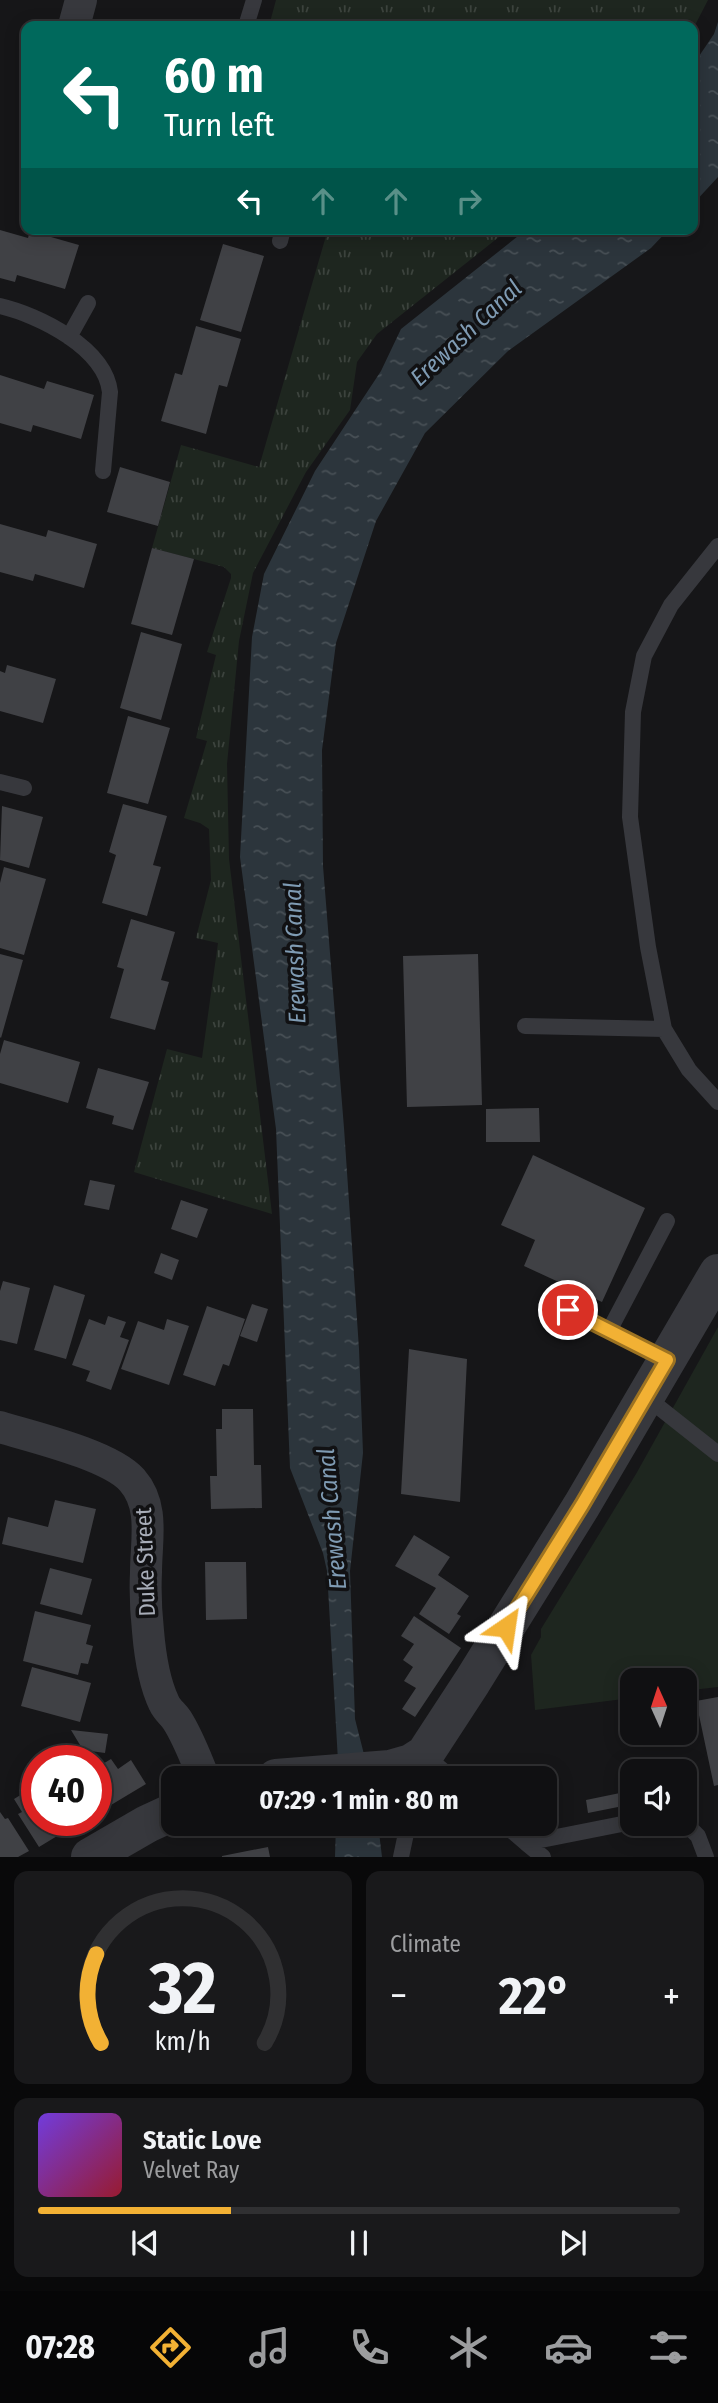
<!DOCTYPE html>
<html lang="en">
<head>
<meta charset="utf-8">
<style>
  :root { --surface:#101012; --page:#19191b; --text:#f1f3f6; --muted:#9c9d9f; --line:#303032; --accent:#f2b134 }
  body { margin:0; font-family:"Fira Sans Condensed",sans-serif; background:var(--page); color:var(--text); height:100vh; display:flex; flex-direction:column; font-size:26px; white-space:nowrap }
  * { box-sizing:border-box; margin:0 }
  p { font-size:23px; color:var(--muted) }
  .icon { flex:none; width:38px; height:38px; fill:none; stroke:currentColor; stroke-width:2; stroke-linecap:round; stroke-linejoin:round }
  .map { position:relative; height:1857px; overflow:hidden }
  .details { display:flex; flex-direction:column; gap:14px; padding:14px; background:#09090a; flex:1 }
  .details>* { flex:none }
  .hud { position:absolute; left:21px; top:21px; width:677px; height:214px; border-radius:14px; box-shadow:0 4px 18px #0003,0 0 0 2px var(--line); background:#00695c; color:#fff; overflow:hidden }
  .needle { width:46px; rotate:357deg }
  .tools { position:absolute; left:620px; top:1668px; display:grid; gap:14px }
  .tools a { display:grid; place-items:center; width:77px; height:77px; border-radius:14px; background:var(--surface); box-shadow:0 4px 18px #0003,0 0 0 2px var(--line); font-size:35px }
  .speed { position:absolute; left:21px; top:1745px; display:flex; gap:14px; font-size:35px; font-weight:700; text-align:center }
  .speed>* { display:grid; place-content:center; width:91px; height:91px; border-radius:50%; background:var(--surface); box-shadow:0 4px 18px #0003,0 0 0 2px var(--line); line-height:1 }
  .speed .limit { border:10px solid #d22; background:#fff; color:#111 }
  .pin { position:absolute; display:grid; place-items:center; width:60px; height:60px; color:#fff; margin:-30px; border:4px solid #fff; border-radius:50%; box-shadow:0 2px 7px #0007 }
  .me { position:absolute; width:77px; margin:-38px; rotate:32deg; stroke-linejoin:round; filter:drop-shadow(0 0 5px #0008) }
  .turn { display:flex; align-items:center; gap:24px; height:147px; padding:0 28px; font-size:32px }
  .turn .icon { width:91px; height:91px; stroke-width:2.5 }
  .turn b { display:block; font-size:49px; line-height:60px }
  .lanes { display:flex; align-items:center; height:66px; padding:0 28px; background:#0003; justify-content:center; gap:35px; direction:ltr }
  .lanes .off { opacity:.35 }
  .big { font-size:52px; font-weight:700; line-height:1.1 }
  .details .tile { flex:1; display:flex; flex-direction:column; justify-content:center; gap:10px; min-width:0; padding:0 24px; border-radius:14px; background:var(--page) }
  .details .dial { align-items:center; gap:0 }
  .dial svg { height:182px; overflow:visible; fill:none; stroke:var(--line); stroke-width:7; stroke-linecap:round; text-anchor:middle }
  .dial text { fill:var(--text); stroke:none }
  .song { display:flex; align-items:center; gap:21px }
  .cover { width:84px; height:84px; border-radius:10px; background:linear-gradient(135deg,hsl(260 70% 55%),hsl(350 70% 35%)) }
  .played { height:7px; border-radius:4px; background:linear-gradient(90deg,var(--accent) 30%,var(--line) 30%) }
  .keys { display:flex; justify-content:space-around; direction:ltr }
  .heat { display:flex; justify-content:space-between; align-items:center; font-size:38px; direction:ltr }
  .details .tiles { flex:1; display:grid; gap:14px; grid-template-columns:1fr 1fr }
  .tile:last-child { grid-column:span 2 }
  .trip { position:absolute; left:161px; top:1766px; width:396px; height:70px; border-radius:14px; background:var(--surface); box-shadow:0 4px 18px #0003,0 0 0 2px var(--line); font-weight:700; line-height:70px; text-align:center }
  .dock { display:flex; height:112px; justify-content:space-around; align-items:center; background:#060607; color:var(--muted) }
  .dock .icon { width:49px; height:49px }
  .dock .selected { color:var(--accent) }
  .dock b { font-size:32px; color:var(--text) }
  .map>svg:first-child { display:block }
  .park { fill:url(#park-tufts) }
  .garden { fill:#1e261f }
  .water { fill:url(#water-ripples) }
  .building { fill:#404145 }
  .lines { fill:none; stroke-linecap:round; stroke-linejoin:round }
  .service { stroke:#37383d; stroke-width:16 }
  .minor { stroke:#37383d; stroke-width:32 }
  .tertiary { stroke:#37383d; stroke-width:38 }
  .route-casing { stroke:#9d7322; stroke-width:18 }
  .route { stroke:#f2b134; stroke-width:12 }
  .labels { text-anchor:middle; stroke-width:7; stroke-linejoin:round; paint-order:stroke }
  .street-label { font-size:23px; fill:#a8adb8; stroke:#111113 }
  .water-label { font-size:24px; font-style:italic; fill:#7f9bb3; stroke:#111113 }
</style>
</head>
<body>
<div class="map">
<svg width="718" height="1857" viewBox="0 0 718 1857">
  <defs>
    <pattern id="park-tufts" width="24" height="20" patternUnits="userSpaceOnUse" patternTransform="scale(1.75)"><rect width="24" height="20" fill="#1e261f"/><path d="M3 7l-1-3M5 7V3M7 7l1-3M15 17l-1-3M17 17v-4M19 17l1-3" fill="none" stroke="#3c433d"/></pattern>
    <pattern id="water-ripples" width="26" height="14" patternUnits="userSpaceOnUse" patternTransform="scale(1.75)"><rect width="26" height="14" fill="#2c353c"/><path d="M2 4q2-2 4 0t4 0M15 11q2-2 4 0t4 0" fill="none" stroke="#485056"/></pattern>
  </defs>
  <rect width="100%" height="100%" fill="#161618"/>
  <path class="park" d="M 276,0 L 708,0 L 693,29 L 693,26 L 269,26 Z
    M 328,229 L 509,229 L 377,334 L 357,362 L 350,410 L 306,472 L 253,573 L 239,641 L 227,764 L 229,859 L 272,1214 L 134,1172 L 167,1049 L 202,1058 L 218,943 L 196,938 L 211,880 L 209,829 L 200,823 L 184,818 L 207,741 L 196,738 L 216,655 L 207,652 L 231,578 L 231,574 L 224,567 L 152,548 L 181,445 L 259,467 Z"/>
  <path class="garden" d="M 718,1327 L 718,1687 L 684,1691 L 684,1680 L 632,1680 L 632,1698 L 535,1710 L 531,1655 L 541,1637 L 541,1629 L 636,1474 Z"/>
  <path class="water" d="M 718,22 L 718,177 L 693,204 L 693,65 L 714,34 Z
    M 527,229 L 669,229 L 651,248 L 508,351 L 425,433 L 376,521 L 336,643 L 322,750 L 323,866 L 344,1128 L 359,1349 L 363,1453 L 350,1571 L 355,1719 L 370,1778 L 339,1778 L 327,1571 L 323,1553 L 290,1468 L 276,1129 L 240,857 L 252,637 L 264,574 L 315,471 L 381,371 L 401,329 Z
    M 336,1824 L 378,1824 L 382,1857 L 335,1857 Z"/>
  <path class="building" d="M 0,230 L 28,238 L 30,231 L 79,245 L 65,289 L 17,275 L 15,282 L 0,278 Z
    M 223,244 L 264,256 L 241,332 L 200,320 Z
    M 196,326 L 241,339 L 227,387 L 219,385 L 206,434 L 161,421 L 175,373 L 182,375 Z
    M 0,375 L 44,389 L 47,381 L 94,395 L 81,439 L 33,425 L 31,432 L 0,423 Z
    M 120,467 L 170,482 L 158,526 L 107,512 Z
    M 0,524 L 46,537 L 48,530 L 97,544 L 84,588 L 35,574 L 33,581 L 0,572 Z
    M 152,548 L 194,559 L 172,635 L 131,624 Z
    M 141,632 L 182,644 L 161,720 L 120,708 Z
    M 7,665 L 56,679 L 43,723 L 0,711 L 0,671 L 5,673 Z
    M 128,716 L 170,728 L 148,804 L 107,793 Z
    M 123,804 L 167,816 L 153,865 L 161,867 L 147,916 L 102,903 L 116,855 L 109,852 Z
    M 2,806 L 43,817 L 29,868 L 0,860 Z
    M 4,867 L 46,879 L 24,955 L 0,948 L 0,883 Z
    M 131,919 L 175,932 L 161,980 L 169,982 L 155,1030 L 110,1018 L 124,969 L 117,967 Z
    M 0,954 L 23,960 L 1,1038 L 0,1037 Z
    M 478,954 L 482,1105 L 407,1107 L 403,956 Z
    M 4,1040 L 80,1062 L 68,1103 L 0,1083 L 0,1054 Z
    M 98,1068 L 149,1082 L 133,1130 L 112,1124 L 114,1116 L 86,1108 Z
    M 539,1108 L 540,1142 L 486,1142 L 486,1109 Z
    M 533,1155 L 645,1208 L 602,1302 L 524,1266 L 535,1240 L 501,1225 Z
    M 90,1180 L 115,1185 L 109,1210 L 84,1205 Z
    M 181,1200 L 208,1209 L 197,1238 L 171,1229 Z
    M 161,1253 L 179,1260 L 172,1280 L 154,1273 Z
    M 3,1281 L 30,1288 L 17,1344 L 0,1340 L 0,1291 Z
    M 54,1285 L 85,1295 L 66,1359 L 34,1350 Z
    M 252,1304 L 268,1309 L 257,1342 L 240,1336 Z
    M 207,1306 L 245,1319 L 229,1366 L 223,1364 L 215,1386 L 183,1375 Z
    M 108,1316 L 126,1322 L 120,1337 L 129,1340 L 111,1390 L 86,1381 L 90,1371 L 72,1365 L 89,1319 L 105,1325 Z
    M 167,1319 L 189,1326 L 169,1385 L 121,1369 L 138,1321 L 164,1330 Z
    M 409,1349 L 467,1359 L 460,1502 L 401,1494 Z
    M 222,1409 L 253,1409 L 254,1465 L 261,1465 L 262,1508 L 211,1509 L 210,1476 L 217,1476 L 216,1429 L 222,1429 Z
    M 55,1500 L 96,1509 L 83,1563 L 2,1544 L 8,1517 L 48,1527 Z
    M 414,1535 L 450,1557 L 438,1575 L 469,1596 L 457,1614 L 461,1616 L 449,1634 L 419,1614 L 436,1588 L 395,1566 Z
    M 205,1562 L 246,1562 L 247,1619 L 206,1620 Z
    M 50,1568 L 92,1579 L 82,1615 L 40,1604 Z
    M 35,1611 L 91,1625 L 86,1644 L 93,1646 L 88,1664 L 81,1663 L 78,1675 L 23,1661 Z
    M 414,1616 L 461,1648 L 415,1717 L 402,1709 L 416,1688 L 404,1681 L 413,1667 L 403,1660 L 414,1644 L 401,1636 Z
    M 32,1667 L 91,1683 L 80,1722 L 21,1706 Z
    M 718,1697 L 718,1785 L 714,1786 L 696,1701 Z
    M 71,1730 L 108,1734 L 105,1753 L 83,1750 Z
    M 111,1759 L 118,1769 L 131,1760 L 146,1784 L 96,1814 L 96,1768 Z
    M 35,1786 L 37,1820 L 61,1820 L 67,1830 L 39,1847 L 18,1814 L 22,1812 L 14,1799 Z
    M 620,1793 L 623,1806 L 588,1813 L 586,1800 Z
    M 0,1812 L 5,1819 L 8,1818 L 29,1851 L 18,1857 L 0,1857 Z
    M 268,1847 L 270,1857 L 222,1857 L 222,1856 Z"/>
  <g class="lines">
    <path class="service" d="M 246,26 L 254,0
      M 280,241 L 283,229
      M 0,306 C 39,315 105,348 110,392 L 103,471
      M 69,337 L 88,303
      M 718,546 L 671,605 L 644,656 L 633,712 L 630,817 L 648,947 L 664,1029 L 689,1070 L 718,1102
      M 0,782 L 24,788
      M 525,1026 L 664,1029
      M 568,1310 L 667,1361
      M 609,1331 L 667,1221
      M 646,1397 L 718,1454
      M 424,1755 L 452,1778
      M 684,1822 L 698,1836 L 706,1857
      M 504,1824 L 526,1843 L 632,1822
      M 526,1843 L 543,1857
      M 401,1857 L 408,1824"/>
    <path class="minor" d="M 74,26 L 81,0
      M 0,1427 C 33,1437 110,1455 132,1480 C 155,1506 146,1541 146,1572 C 145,1592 146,1612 148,1631 C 150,1655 154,1682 164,1703 C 167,1710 173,1714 177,1720 C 188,1737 196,1759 204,1778"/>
    <path class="tertiary" d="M 276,1778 L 390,1769 L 411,1763 L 425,1754 L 472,1682 L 582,1505 L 718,1273
      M 90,1857 L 147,1824 L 173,1812"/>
  </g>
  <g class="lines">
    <defs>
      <path id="route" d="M 506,1627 L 582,1505 L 667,1360 L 568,1310"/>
    </defs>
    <use href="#route" class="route-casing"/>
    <use href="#route" class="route"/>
  </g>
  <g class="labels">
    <g class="street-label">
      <text transform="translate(145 1562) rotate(-92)" y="8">Duke Street</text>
    </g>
    <g class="water-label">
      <text transform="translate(466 333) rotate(-43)" y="8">Erewash Canal</text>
      <text transform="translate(295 953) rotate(-92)" y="8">Erewash Canal</text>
      <text transform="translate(332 1519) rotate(-95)" y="8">Erewash Canal</text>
    </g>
  </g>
</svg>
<div class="tools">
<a><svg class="needle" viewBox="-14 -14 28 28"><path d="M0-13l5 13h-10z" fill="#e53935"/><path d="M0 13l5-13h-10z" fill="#9c9d9f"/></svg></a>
<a><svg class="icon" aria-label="sound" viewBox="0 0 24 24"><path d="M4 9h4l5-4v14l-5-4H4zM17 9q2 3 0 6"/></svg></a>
</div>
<div class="speed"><div class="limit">40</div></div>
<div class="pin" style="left:568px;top:1310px;background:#d93025"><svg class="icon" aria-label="arrive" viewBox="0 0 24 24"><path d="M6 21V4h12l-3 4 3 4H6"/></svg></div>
<svg class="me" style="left:506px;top:1627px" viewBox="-20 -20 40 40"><path d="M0-17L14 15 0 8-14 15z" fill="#f2b134" stroke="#fff" stroke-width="4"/></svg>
<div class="trip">07:29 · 1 min · 80 m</div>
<div class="hud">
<div class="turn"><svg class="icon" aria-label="left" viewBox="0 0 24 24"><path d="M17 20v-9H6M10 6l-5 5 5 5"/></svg><div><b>60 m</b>Turn left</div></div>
<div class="lanes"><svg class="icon" aria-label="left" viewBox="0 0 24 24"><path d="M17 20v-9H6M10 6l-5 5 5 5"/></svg><svg class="icon off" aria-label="ahead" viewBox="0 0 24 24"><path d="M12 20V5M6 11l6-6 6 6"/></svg><svg class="icon off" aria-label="ahead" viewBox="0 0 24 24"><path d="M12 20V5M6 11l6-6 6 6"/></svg><svg class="icon off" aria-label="right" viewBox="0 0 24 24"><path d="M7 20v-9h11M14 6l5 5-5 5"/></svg></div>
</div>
</div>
<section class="details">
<div class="tiles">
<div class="tile dial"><svg viewBox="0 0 100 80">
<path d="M14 69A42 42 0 1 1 86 69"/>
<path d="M14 69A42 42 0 0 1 12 30" stroke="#f2b134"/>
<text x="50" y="56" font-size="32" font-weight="700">32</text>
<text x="50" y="72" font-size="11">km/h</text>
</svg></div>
<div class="tile"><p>Climate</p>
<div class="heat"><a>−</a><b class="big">22°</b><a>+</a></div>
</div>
<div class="tile">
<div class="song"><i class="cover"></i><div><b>Static Love</b><p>Velvet Ray</p></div></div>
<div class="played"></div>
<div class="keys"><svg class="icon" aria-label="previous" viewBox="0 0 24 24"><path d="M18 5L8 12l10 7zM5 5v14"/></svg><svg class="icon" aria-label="pause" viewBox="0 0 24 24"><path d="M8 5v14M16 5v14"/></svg><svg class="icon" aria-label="next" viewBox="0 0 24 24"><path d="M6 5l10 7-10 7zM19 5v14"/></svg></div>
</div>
</div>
</section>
<nav class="dock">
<b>07:28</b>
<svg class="icon selected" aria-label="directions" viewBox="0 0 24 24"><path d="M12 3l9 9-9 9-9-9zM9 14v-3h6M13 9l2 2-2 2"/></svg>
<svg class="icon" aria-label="music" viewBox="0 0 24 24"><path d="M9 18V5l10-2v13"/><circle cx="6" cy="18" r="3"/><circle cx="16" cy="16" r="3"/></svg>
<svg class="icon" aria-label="phone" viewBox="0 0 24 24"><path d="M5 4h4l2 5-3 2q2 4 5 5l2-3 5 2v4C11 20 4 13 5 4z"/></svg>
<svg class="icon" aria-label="climate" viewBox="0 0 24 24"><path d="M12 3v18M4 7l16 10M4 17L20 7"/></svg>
<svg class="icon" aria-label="car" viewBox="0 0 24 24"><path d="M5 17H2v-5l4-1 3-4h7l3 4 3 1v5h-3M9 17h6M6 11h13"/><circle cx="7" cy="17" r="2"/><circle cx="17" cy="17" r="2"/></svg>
<svg class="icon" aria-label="filters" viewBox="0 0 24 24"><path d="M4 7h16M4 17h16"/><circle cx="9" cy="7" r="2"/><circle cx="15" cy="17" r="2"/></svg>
</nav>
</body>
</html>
